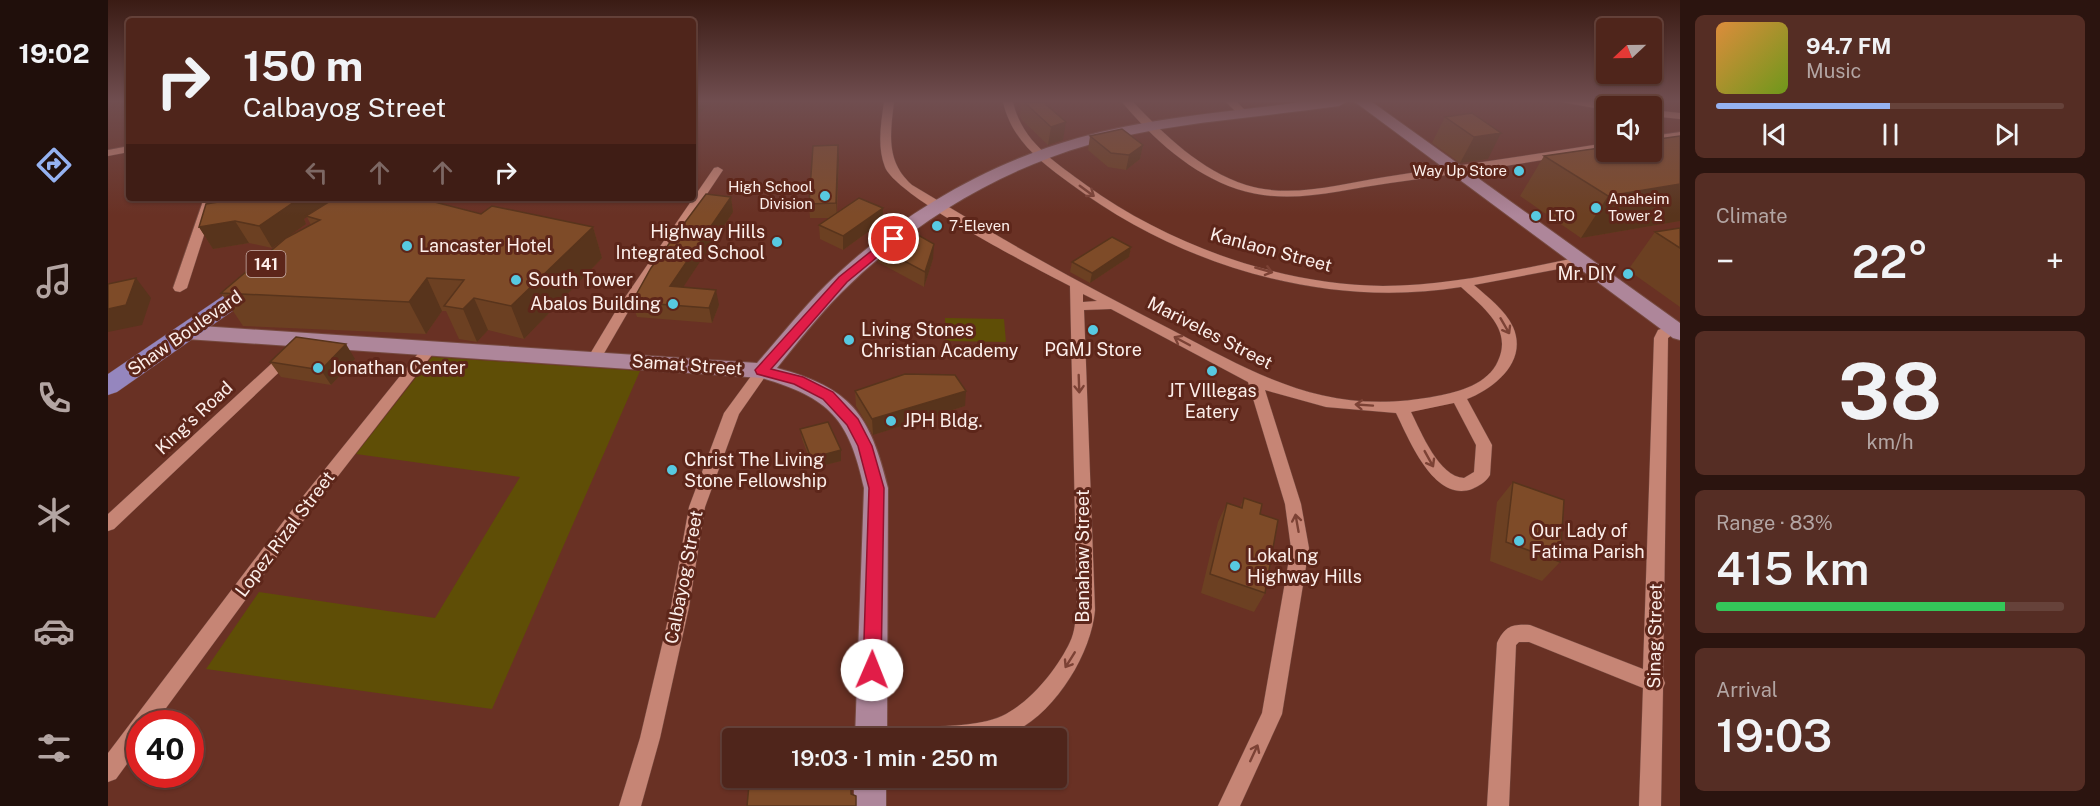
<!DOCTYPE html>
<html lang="en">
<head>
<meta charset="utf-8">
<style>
  :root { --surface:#4f251b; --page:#552d24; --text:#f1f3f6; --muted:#b3a5a3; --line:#66423a; --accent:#95b2f1 }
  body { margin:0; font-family:"Public Sans",sans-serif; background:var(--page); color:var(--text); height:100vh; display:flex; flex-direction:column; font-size:22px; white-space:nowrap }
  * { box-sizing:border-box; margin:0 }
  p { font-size:20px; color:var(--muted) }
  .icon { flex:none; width:33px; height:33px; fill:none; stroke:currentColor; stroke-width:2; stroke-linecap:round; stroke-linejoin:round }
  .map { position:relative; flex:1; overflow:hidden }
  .details { display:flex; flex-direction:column; gap:15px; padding:15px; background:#2b140f; width:420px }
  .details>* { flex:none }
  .top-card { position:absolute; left:18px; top:18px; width:570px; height:183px; border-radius:6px; box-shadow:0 2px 4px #0004,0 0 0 2px var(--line); background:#4f251b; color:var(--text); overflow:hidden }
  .needle { width:39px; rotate:248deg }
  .fabs { position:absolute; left:1488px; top:18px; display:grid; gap:12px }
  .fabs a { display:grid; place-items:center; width:66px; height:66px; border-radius:6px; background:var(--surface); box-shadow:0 2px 4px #0004,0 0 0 2px var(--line); font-size:30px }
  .speed { position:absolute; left:18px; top:710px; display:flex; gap:12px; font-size:30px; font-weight:700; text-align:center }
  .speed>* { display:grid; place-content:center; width:78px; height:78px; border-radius:50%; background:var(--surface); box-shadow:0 2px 4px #0004,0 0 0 2px var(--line); line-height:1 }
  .speed .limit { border:9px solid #d22; background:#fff; color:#111 }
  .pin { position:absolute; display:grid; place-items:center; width:51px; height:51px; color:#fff; margin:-26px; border:3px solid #fff; border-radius:50%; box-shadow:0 2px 6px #0007 }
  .me { position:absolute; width:66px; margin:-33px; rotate:1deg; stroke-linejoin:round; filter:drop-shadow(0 0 4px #0008) }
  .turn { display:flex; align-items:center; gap:21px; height:126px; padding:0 18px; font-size:27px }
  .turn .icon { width:78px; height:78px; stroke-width:2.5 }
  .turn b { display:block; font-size:42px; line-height:51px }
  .lanes { display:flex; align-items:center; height:57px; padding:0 18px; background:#0003; justify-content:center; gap:30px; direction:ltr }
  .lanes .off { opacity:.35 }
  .big { font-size:45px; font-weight:600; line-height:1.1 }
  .details .card { flex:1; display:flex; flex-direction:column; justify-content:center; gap:9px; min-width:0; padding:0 21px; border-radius:9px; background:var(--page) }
  .details .dial { align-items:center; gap:0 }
  .dial b { font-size:78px; line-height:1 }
  .song { display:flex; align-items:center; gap:18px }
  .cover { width:72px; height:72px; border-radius:9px; background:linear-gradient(135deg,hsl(30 70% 55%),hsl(80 70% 35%)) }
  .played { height:6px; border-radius:3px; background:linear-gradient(90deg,var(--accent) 50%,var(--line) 50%) }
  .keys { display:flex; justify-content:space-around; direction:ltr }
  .heat { display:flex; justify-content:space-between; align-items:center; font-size:33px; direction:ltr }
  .charge { height:9px; border-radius:4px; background:linear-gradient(90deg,#34c759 83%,var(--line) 0) }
  .trip { position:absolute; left:614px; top:728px; width:345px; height:60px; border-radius:6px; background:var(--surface); box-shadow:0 2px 4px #0004,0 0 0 2px var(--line); font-weight:600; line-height:60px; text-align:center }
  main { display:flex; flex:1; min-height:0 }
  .dock { display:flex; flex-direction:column; width:108px; justify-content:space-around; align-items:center; background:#200f0b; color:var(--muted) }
  .dock .icon { width:42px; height:42px }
  .dock .on { color:var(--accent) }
  .dock b { font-size:27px; color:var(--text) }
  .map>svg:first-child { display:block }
  .green { fill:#5f4e06 }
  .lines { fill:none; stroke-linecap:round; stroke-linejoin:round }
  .street-casing { stroke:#764a40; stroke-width:1 }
  .secondary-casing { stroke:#764a40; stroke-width:2 }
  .primary-casing { stroke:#764a40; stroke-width:1 }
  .street { fill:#c68575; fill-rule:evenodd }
  .secondary { fill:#ae869a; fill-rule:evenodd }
  .primary { fill:#9586be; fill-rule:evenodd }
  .wall { fill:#6c4022; fill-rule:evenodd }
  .shaded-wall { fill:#58341c }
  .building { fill:#7e4b28; stroke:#58341c; stroke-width:1.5 }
  .oneway { stroke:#7c4235 }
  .route { fill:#e11d48; stroke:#92132f; stroke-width:1.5 }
  .poi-dot { fill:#57c9e1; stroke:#5d261a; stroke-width:2 }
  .labels { text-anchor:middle; stroke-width:6; stroke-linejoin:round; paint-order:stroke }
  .far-poi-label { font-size:15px; fill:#fceeea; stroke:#5d261a; text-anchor:start }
  .shield { fill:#5d261a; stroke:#ccb2ac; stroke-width:1.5 }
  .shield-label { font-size:16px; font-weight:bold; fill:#fceeea }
  .poi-label { font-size:18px; fill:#fceeea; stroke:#5d261a; text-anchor:start }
  .street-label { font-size:18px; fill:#fceeea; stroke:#5d261a }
</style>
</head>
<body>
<main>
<nav class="dock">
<b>19:02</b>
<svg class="icon on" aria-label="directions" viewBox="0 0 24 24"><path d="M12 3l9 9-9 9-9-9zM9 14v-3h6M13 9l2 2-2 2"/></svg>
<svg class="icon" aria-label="music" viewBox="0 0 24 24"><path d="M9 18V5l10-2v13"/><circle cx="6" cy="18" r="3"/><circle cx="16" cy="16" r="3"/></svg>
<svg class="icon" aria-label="phone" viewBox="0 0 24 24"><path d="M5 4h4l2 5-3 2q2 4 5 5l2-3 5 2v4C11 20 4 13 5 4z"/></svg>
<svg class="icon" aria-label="climate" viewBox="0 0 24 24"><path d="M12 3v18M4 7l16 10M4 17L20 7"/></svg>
<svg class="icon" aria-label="car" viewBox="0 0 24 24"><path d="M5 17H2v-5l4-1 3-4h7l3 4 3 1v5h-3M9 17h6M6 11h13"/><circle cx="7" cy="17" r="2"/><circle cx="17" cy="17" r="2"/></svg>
<svg class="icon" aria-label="filters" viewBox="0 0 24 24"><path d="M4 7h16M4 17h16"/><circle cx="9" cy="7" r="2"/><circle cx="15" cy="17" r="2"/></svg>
</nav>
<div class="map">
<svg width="1572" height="806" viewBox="0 0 1572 806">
  <rect width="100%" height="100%" fill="#693124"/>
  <path class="green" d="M 837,318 L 896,319 L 898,342 L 838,341 Z
    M 324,357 L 532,371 L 384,709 L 98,669 L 151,592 L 327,618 L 412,477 L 248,454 Z"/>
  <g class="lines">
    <defs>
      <path id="street" d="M 776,102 L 786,102 C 782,135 778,162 804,185 C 844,209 884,233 925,256 C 971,282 1017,306 1064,330 C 1155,378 1222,417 1329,396 C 1351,392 1380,384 1390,361 C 1405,329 1375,307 1353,287 C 1217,309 1073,266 963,184 C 933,162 904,141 895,102 L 905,102 C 914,142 947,162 978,185 C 1061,245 1172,285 1275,286 C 1341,286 1407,270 1472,257 L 1478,261 L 1472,265 L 1366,285 C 1381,298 1397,310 1405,327 C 1420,361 1387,388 1359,399 L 1384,445 L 1382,475 C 1378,482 1371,486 1364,489 C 1326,503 1301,439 1288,413 L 1218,407 L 1157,390 L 1193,504 L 1201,548 L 1174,714 L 1132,806 L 1110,806 L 1154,713 L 1183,548 L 1177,504 L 1140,382 L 1003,309 L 976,310 L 987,610 C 983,658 939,727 889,738 C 868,742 825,738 802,738 L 805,731 L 812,728 C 838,725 869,727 894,716 C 922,703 950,668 962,642 C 967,632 967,621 969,610 L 962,286 C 927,268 788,196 777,167 C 769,147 773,123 776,102 ZM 975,294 L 989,301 L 975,302 ZM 1346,403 L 1368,445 L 1366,472 L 1356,478 C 1331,477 1313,432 1303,412 Z
        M 1014,102 L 1025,102 C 1058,136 1092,170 1138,185 C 1183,199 1232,184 1277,177 C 1351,165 1425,155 1498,143 L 1498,149 C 1427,162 1355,173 1282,183 C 1231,190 1180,206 1129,189 C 1084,174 1045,139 1014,102 Z
        M 1118,102 L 1129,102 L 1142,115 L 1133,117 Z
        M 1454,102 L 1485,102 L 1503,106 L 1498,106 L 1498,110 Z
        M 1544,110 L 1572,113 L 1572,119 L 1544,116 Z
        M 1572,132 L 1572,138 L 1544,142 L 1544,136 Z
        M 21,146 L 21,152 L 0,156 L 0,150 Z
        M 610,167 L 615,170 L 520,312 L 491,362 L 481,362 L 479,359 L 509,309 L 606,168 Z
        M 96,198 L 108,198 L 79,288 L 72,292 L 67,291 L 65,288 Z
        M 1566,324 L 1571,325 L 1572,329 L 1560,338 L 1555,678 L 1557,683 L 1555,688 L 1553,806 L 1531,806 L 1535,688 L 1421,642 L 1411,642 L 1408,645 L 1401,806 L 1379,806 L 1389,643 C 1397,626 1404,624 1422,625 L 1535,669 L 1546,338 L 1550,330 Z
        M 322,343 L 329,348 L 327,351 L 196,520 L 47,723 L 32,723 L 32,746 L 8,779 L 0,782 L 0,753 L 184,510 L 317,345 Z
        M 180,351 L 187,356 L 185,359 L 6,529 L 0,531 L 0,514 L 175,353 Z
        M 654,366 L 661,371 L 631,414 L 597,507 L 581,607 L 552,738 L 533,806 L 511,806 L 532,738 L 563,607 L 581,507 L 616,413 L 649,368 Z"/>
      <path id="secondary" d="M 1195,102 L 1238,102 L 1231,106 C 1148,118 1061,122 980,145 C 889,171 801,225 734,292 C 710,316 690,342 669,368 C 743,388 762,414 780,488 L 779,738 L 747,738 L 756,488 C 741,419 722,398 654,378 L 78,339 L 71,337 L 68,332 L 71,327 L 78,325 L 649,363 C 672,337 693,310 718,285 C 787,217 877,164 970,138 C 1043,117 1120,112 1195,102 Z
        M 1247,102 L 1264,102 L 1572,323 L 1572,340 L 1565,338 Z
        M 746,777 L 778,777 L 778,806 L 746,806 Z"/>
      <path id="primary" d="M 148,277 L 156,279 L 159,284 L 156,289 L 9,392 L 0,395 L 0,374 L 140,279 Z"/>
    </defs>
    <use href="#street" class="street-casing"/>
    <use href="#secondary" class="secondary-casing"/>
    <use href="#primary" class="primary-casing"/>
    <use href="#street" class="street"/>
    <use href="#secondary" class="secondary"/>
    <use href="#primary" class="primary"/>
  </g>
  <path class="wall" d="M 913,102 L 935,102 L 955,140 L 940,145 L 914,120 L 912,116 Z
    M 1364,113 L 1380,159 L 1352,163 L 1324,143 L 1337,117 Z
    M 982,136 L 1035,145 L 1032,159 L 1018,170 L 1000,167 L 980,150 Z
    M 1572,136 L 1572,221 L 1473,238 L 1412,196 L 1436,156 Z
    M 731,159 L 729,213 L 775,208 L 775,221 L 735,250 L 712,239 L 711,225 L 721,218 L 702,218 L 701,204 Z
    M 623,197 L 625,212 L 575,287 L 611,305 L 604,323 L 529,317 L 524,302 Z
    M 98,204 L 373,214 L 485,227 L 494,258 L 416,339 L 380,330 L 369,342 L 351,339 L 338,311 L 334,311 L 318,334 L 135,326 L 113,293 L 175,240 L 164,248 L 141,243 L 105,249 L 91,227 ZM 199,217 L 203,225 L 179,237 L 198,224 L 196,219 Z
    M 1572,228 L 1572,307 L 1520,270 L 1547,232 Z
    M 770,247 L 825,259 L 816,287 L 770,262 Z
    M 1023,247 L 1021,257 L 982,283 L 962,272 L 964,262 Z
    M 247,359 L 223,385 L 173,377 L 162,362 Z
    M 747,391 L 857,406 L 765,435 L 748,406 Z
    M 692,429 L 733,461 L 705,468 L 694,439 Z
    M 1405,482 L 1452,562 L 1434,581 L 1382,561 L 1389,502 Z
    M 1136,498 L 1152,514 L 1157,593 L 1146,612 L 1093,593 L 1110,522 L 1119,503 L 1132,507 Z"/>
  <path class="shaded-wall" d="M 587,102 L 603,102 L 585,120 L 585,104 Z
    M 958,122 L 955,140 L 940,145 L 943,127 Z
    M 1393,133 L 1380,159 L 1352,163 L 1366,137 Z
    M 730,145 L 731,159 L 728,218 L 728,203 Z
    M 1035,145 L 1032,159 L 1018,170 L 1021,155 Z
    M 1572,184 L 1572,221 L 1473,238 L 1500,196 Z
    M 623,197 L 625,212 L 566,301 L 562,286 Z
    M 183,198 L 227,198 L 198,216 L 199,217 L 196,219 L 198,224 L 164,248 L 151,226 Z
    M 775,208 L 775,221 L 735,250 L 735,236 Z
    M 127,221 L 141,243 L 105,249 L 91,227 Z
    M 485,227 L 494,258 L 416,339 L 403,306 Z
    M 826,244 L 825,259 L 816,287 L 817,272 Z
    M 1023,247 L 1021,257 L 982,283 L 984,273 Z
    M 28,278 L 43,298 L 34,325 L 0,332 L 0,309 Z
    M 319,278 L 334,311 L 318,334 L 301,302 Z
    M 608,290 L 611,305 L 604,323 L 601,308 Z
    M 366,298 L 380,330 L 369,342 L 355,309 Z
    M 238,344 L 247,359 L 223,385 L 213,370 Z
    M 858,391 L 857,406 L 765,435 L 764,419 Z
    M 733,450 L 733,461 L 705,468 L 703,458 Z"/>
  <path class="building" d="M 916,102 L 935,102 L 958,122 L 943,127 Z
    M 1364,113 L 1393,133 L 1366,137 L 1337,117 Z
    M 1014,129 L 1035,145 L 1021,155 L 1003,153 L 982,136 Z
    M 1572,136 L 1572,184 L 1500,196 L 1436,156 L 1498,147 L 1498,152 L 1544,152 L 1544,140 Z
    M 730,145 L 728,203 L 701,204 L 705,146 Z
    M 598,194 L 623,197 L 562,286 L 608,290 L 601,308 L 524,302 L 543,268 Z
    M 135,198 L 183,198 L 179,201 L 186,202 L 151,226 L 127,221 L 91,227 L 98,204 Z
    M 227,198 L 311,198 L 373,214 L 384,206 L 485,227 L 403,306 L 366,298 L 355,309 L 336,306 L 356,280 L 319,278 L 301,302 L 113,293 L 178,238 L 212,220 L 198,216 Z
    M 751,198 L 775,208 L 735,236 L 711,225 Z
    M 796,227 L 826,244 L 817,272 L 770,247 Z
    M 1572,228 L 1572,248 L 1547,232 Z
    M 1004,237 L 1023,247 L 984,273 L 964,262 Z
    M 28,278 L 18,305 L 0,309 L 0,284 Z
    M 188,337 L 238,344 L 213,370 L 162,362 Z
    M 797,374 L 847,375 L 858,391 L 764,419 L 747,391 Z
    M 720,422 L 733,450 L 703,458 L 692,429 Z
    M 1405,482 L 1456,500 L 1452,562 L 1398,542 Z
    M 1136,498 L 1154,504 L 1152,514 L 1170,520 L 1157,593 L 1102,574 L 1119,503 L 1134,508 Z
    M 743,782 L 743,794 L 748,796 L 748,806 L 639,806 L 641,785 Z"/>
  <defs><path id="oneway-shaft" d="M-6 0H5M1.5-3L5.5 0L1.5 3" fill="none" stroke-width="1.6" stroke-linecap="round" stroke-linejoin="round" transform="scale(1.5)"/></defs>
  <g class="oneway">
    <use href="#oneway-shaft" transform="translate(979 191) rotate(36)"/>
    <use href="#oneway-shaft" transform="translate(1156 270) rotate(16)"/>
    <use href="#oneway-shaft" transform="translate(1397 326) rotate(60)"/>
    <use href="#oneway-shaft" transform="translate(1074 341) rotate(-152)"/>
    <use href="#oneway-shaft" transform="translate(971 384) rotate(88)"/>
    <use href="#oneway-shaft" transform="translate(1256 405) rotate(-176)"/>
    <use href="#oneway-shaft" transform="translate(1321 459) rotate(61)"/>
    <use href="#oneway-shaft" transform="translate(1189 523) rotate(-100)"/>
    <use href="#oneway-shaft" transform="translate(962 660) rotate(122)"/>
    <use href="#oneway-shaft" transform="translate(1146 753) rotate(-65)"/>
  </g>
  <linearGradient id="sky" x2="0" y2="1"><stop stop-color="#3a1b14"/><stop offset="0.47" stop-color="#704e50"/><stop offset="1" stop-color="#704e50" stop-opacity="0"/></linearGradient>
  <rect width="1572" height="215" fill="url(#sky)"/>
  <path class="route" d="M 782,236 L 791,239 L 739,282 L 663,369 L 695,377 L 725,392 L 750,419 L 764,446 L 776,488 L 773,670 L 770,676 L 764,678 L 758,676 L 755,670 L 761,488 L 750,446 L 739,425 L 715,399 L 686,384 L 649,374 L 647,370 L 731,277 Z"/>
  <g class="poi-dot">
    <circle cx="1411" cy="171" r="6"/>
    <circle cx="717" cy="196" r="6"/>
    <circle cx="1488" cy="208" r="6"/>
    <circle cx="1428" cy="216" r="6"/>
    <circle cx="829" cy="226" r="6"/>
    <circle cx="669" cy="242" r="6"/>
    <circle cx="299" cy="246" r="6"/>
    <circle cx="1520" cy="274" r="6"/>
    <circle cx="408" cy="280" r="6"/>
    <circle cx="565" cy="304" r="6"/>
    <circle cx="985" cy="330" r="6"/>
    <circle cx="741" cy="340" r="6"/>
    <circle cx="210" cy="368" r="6"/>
    <circle cx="1104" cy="371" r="6"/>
    <circle cx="783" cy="421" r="6"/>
    <circle cx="564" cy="470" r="6"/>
    <circle cx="1411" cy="541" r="6"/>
    <circle cx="1127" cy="566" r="6"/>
  </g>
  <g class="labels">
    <g class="far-poi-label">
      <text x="1399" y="176" text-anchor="end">Way Up Store</text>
      <text x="705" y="192" text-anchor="end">High School<tspan x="705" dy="17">Division</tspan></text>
      <text x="1500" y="204">Anaheim<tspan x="1500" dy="17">Tower 2</tspan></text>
      <text x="1440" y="221">LTO</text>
      <text x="841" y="231">7-Eleven</text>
    </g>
    <rect class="shield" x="138.5" y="251" width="39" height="26" rx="4.5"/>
    <g class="shield-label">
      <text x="158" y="270">141</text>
    </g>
    <g class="poi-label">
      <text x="657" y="238" text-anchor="end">Highway Hills<tspan x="657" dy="21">Integrated School</tspan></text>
      <text x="311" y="252">Lancaster Hotel</text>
      <text x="1508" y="280" text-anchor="end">Mr. DIY</text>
      <text x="420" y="286">South Tower</text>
      <text x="553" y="310" text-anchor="end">Abalos Building</text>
      <text x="753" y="336">Living Stones<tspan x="753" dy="21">Christian Academy</tspan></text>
      <text x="985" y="356" text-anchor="middle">PGMJ Store</text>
      <text x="222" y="374">Jonathan Center</text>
      <text x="1104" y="397" text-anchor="middle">JT VIllegas<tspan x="1104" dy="21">Eatery</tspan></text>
      <text x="795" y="427">JPH Bldg.</text>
      <text x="576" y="466">Christ The Living<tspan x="576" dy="21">Stone Fellowship</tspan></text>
      <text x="1423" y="537">Our Lady of<tspan x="1423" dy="21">Fatima Parish</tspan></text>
      <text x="1139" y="562">Lokal ng<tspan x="1139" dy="21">Highway Hills</tspan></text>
    </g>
    <g class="street-label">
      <text transform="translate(1163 250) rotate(15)" y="6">Kanlaon Street</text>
      <text transform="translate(77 333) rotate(-35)" y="6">Shaw Boulevard</text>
      <text transform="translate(1102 333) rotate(27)" y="6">Mariveles Street</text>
      <text transform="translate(579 365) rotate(4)" y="6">Samat Street</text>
      <text transform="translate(86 418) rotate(-43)" y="6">King's Road</text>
      <text transform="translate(177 534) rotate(-53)" y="6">Lopez Rizal Street</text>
      <text transform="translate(975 556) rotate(-90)" y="6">Banahaw Street</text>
      <text transform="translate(576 577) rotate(-79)" y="6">Calbayog Street</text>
      <text transform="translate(1547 636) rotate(-89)" y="6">Sinag Street</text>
    </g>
  </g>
</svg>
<div class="fabs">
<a><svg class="needle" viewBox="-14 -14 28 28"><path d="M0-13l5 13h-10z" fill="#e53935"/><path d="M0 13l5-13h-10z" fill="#b3a5a3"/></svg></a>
<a><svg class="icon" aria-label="sound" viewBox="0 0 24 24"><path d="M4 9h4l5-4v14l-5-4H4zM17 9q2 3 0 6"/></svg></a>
</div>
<div class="speed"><div class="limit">40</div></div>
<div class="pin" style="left:786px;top:239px;background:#d93025"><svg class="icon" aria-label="arrive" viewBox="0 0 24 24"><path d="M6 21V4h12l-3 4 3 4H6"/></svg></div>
<svg class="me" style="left:764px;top:670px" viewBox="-20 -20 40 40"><circle r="19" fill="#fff"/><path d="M0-13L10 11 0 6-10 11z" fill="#e11d48"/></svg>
<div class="trip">19:03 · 1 min · 250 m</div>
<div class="top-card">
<div class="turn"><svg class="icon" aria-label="right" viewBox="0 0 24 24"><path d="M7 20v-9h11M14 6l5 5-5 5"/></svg><div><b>150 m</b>Calbayog Street</div></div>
<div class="lanes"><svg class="icon off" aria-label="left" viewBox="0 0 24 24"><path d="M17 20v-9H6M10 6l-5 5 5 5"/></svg><svg class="icon off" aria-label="ahead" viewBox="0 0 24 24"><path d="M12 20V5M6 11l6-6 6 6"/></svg><svg class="icon off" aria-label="ahead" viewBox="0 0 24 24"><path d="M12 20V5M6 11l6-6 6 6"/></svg><svg class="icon" aria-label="right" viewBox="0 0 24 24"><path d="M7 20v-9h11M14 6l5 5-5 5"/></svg></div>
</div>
</div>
<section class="details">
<div class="card">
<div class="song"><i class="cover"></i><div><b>94.7 FM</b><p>Music</p></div></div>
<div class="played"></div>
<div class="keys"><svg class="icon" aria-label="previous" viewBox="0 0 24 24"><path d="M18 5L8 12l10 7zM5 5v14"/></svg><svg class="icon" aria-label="pause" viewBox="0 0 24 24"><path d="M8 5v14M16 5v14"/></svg><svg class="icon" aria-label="next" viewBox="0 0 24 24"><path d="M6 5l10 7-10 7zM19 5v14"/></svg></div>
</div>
<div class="card"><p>Climate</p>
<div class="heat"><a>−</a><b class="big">22°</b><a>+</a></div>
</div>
<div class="card dial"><b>38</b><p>km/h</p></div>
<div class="card"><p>Range · 83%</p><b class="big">415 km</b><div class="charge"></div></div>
<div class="card"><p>Arrival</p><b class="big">19:03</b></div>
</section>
</main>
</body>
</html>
